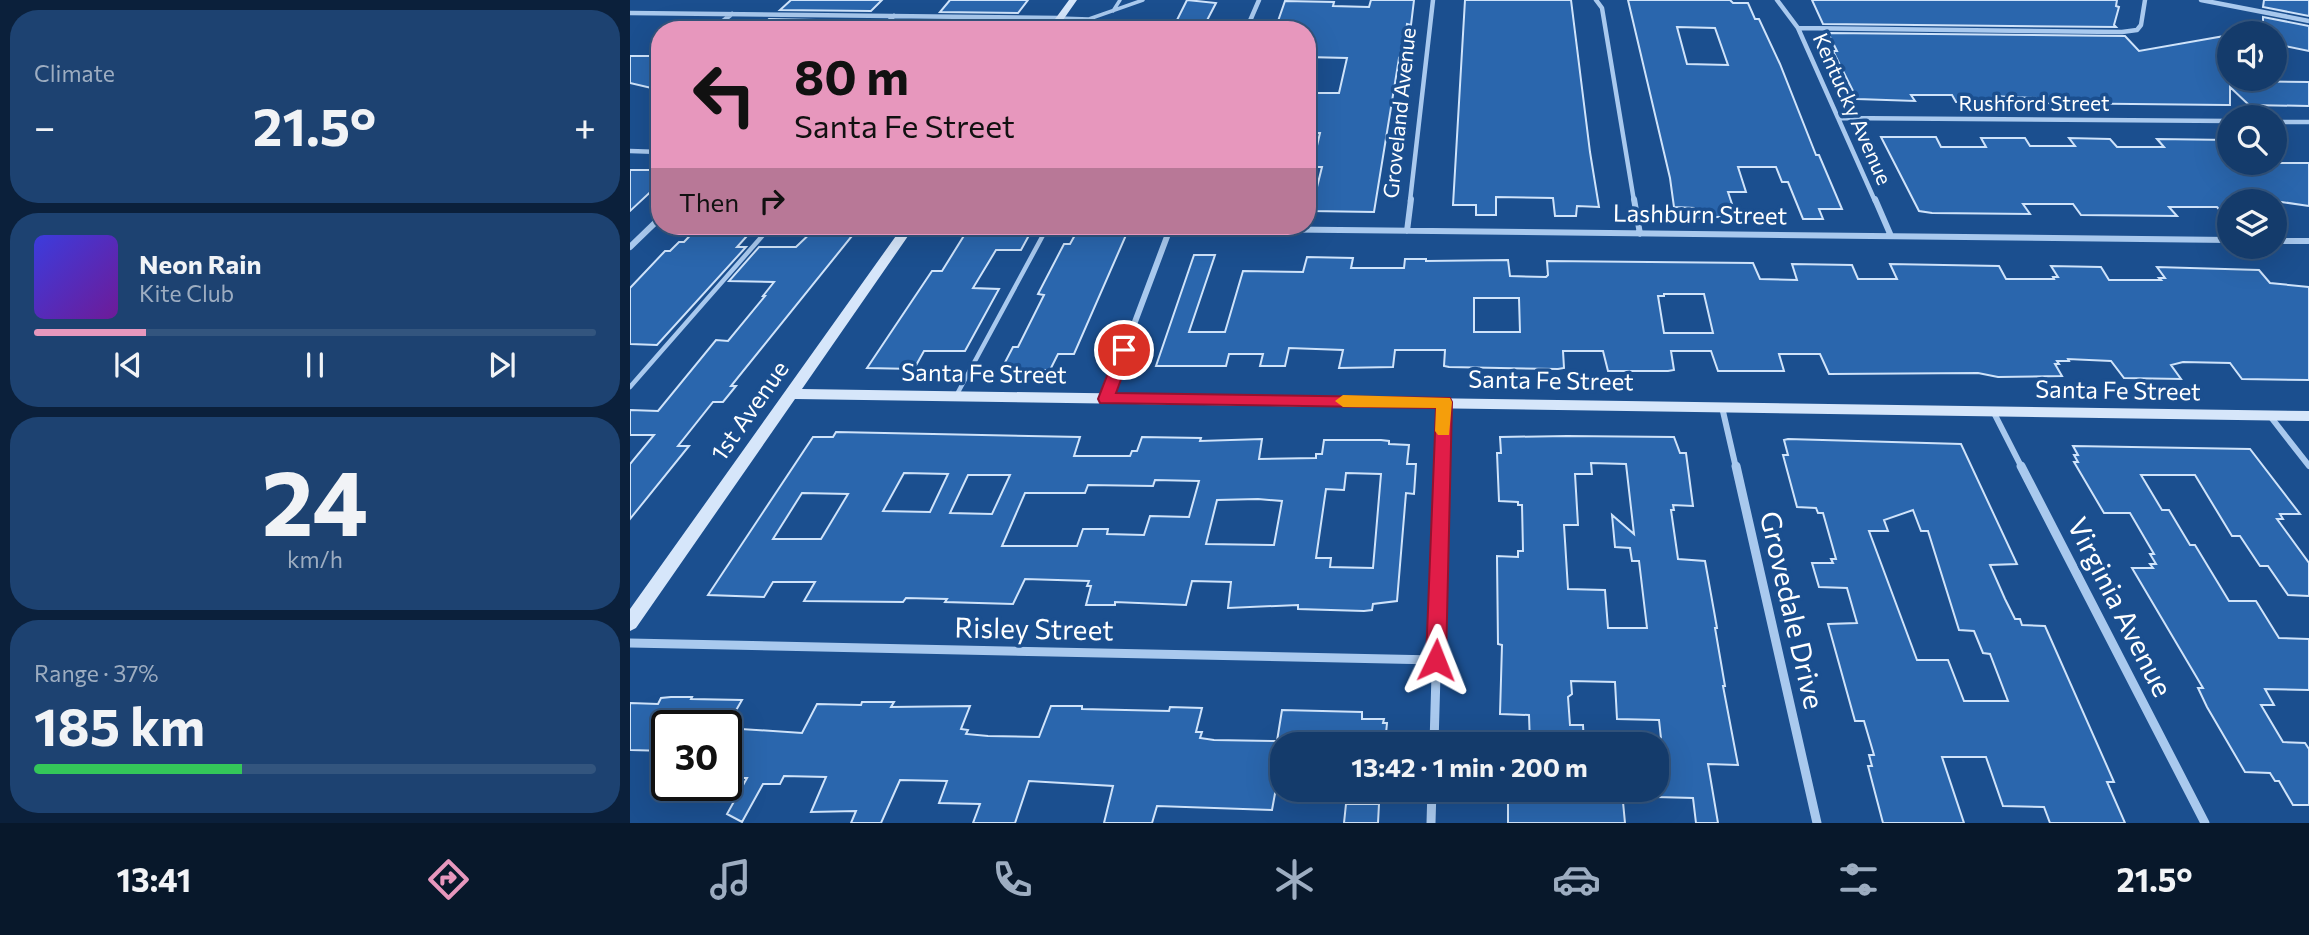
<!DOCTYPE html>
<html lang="en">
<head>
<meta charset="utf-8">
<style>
  :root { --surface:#143b6b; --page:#1d4271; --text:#f1f3f6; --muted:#9dadc1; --line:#33557e; --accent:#e797bd }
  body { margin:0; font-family:Commissioner,sans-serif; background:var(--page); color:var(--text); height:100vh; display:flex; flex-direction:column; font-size:26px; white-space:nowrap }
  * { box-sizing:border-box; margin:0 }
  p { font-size:23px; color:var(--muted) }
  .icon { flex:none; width:38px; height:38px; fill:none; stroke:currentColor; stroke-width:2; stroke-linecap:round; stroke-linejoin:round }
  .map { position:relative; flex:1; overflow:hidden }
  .details { display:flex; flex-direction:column; gap:10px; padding:10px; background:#0b203b; width:630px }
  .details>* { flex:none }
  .banner { position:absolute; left:21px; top:21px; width:665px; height:214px; border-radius:28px; box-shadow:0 7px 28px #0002,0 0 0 2px var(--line); background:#e797bd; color:#111; overflow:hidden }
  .buttons { position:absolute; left:1587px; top:21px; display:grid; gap:14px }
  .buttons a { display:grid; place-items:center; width:70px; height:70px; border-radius:50%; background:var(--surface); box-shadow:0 7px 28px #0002,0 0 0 2px var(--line); font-size:35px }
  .speed { position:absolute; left:21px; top:710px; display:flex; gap:14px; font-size:35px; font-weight:700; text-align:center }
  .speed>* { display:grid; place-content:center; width:91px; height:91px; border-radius:50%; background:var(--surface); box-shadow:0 7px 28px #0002,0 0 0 2px var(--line); line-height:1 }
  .speed .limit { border:4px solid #111; border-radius:10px; background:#fff; color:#111 }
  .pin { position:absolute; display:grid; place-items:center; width:60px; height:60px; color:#fff; margin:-30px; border:4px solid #fff; border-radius:50%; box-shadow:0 2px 7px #0007 }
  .me { position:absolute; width:77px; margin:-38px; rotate:2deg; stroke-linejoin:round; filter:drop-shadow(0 0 5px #0008) }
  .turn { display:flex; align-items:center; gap:24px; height:147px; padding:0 28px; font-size:32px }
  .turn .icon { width:91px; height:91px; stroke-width:2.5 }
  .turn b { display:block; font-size:49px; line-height:60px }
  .then { display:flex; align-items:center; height:66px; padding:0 28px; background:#0003; gap:14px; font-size:26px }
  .big { font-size:52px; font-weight:700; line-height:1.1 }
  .details .widget { flex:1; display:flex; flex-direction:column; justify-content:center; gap:10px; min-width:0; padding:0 24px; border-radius:28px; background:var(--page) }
  .details .dial { align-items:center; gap:0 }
  .dial b { font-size:91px; line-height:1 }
  .song { display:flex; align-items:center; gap:21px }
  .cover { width:84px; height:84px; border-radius:10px; background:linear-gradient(135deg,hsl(240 70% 55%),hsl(280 70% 35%)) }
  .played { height:7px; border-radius:4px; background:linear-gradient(90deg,var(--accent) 20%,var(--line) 20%) }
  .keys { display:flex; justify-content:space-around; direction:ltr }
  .heat { display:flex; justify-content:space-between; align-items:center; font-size:38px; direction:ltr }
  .charge { height:10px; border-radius:5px; background:linear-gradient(90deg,#34c759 37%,var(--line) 0) }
  .trip { position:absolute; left:640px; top:732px; width:399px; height:70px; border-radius:28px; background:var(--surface); box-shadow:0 7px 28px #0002,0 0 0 2px var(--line); font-weight:700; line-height:70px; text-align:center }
  .menu { display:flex; height:112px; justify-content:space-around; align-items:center; background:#08182b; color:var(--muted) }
  .menu .icon { width:49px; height:49px }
  .menu .on { color:var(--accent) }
  .menu b { font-size:32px; color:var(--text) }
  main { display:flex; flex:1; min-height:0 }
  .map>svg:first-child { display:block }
  .building { fill:#2a66ad; stroke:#cfe3fa; stroke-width:2; fill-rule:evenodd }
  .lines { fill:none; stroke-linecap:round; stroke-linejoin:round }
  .lane-far1 { stroke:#a9c9ee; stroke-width:3.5 }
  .lane { stroke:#a9c9ee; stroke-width:4.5 }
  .street-far2 { stroke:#a9c9ee; stroke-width:4.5 }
  .street-far1 { stroke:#a9c9ee; stroke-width:6 }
  .street { stroke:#a9c9ee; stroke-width:9 }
  .secondary { fill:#d6e6fa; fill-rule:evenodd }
  .route { fill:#e11d48; stroke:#92132f; stroke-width:2 }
  .slow { fill:#f59e0b }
  .labels { text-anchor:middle; stroke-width:7; stroke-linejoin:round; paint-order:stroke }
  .far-street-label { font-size:21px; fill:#fff; stroke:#1b4f8f }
  .street-label { font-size:24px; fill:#fff; stroke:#1b4f8f }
  .near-street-label { font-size:28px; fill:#fff; stroke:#1b4f8f }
</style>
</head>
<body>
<main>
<section class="details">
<div class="widget"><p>Climate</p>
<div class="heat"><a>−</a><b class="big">21.5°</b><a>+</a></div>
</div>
<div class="widget">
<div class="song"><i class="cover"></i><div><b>Neon Rain</b><p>Kite Club</p></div></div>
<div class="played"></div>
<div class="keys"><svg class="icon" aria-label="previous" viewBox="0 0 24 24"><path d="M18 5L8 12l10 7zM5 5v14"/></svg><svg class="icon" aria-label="pause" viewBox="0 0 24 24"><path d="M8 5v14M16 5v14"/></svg><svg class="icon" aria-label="next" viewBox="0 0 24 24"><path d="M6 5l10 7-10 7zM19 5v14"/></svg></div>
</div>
<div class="widget dial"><b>24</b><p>km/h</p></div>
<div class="widget"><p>Range · 37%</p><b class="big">185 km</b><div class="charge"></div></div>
</section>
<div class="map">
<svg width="1679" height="823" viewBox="0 0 1679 823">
  <rect width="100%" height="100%" fill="#1b4f8f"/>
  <path class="building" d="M 161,0 L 252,0 L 241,11 L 150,10 Z
    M 320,0 L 398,0 L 388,13 L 310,12 Z
    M 557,0 L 586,3 L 572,30 L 542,30 Z
    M 741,0 L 784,0 L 781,25 L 777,24 L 773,52 L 769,58 L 744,212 L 681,211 L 692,167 L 682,167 L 690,133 L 677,133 L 677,93 L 709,93 L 717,58 L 677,57 L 677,30 L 668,30 L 670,24 L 647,24 L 655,1 L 704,2 L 703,6 L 739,7 Z
    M 835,0 L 941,0 L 960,152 L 969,207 L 947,206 L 946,216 L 925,216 L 923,198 L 866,197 L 866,215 L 846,215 L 846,205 L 823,205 Z
    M 998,0 L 1100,0 L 1103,3 L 1118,3 L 1125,19 L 1129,19 L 1150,64 L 1186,155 L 1189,155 L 1212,209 L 1189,209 L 1193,219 L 1173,219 L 1158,182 L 1152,182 L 1146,167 L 1108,167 L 1116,192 L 1098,192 L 1106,216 L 1069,218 L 1064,208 L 1044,207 L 1040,178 ZM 1047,27 L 1085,28 L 1098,65 L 1057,64 Z
    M 1182,0 L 1487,0 L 1486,6 L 1489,7 L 1484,25 L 1486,27 L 1193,24 Z
    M 1634,0 L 1679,0 L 1679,16 L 1633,7 Z
    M 1633,17 L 1679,26 L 1679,51 L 1645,44 L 1645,33 L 1633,33 Z
    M 139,19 L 231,21 L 222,30 L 127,30 Z
    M 301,21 L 380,22 L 374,30 L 294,30 Z
    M 1198,33 L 1495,36 L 1509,51 L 1600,35 L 1600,81 L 1679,82 L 1679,106 L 1619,105 L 1600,87 L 1600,105 L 1596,105 L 1410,103 L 1406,98 L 1364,96 L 1368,102 L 1326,102 L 1322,95 L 1281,95 L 1285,101 L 1227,99 L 1203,51 L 1207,51 Z
    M 0,56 L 30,56 L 30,90 L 0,83 Z
    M 1251,137 L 1306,137 L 1311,147 L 1356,147 L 1351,138 L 1395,138 L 1400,146 L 1445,146 L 1439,138 L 1480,139 L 1487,147 L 1534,147 L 1527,139 L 1600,140 L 1600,163 L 1679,163 L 1679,206 L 1645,201 L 1600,201 L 1600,222 L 1587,207 L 1539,207 L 1547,216 L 1451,215 L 1443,204 L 1393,204 L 1400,214 L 1302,213 L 1289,211 Z
    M 0,170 L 30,170 L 30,183 L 0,211 Z
    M 69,226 L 98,226 L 89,236 L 117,236 L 107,247 L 116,247 L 27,345 L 0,344 L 0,288 L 35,251 L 40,251 L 49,242 L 54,242 Z
    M 188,226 L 230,226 L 101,386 L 106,386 L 93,402 L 83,402 L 48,446 L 59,446 L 0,519 L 0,464 L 24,435 L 0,435 L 0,410 L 28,411 L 86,340 L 98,341 L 135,296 L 133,296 L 144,282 L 99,281 L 129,247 L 166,247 Z
    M 340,226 L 403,228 L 391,250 L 366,250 L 343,288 L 369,289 L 335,351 L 294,351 L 284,369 L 237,368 L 302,271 L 312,271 Z
    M 450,226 L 500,226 L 444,354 L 428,354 L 420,370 L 371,370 L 383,347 L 388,347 L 414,295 L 408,294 L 434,244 L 440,244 Z
    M 564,255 L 585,255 L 559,332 L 595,332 L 613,271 L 673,272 L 677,257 L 723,258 L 721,268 L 774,268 L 775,259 L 796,259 L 796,261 L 878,260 L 880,276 L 916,277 L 918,275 L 917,261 L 1123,263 L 1130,279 L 1167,280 L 1162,264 L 1222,265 L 1228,279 L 1267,279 L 1260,264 L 1369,266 L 1376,279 L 1424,279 L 1423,277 L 1428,277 L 1421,266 L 1471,267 L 1479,280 L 1531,280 L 1529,278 L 1535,278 L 1527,267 L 1629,270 L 1640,283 L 1679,287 L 1679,380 L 1612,379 L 1600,363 L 1553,362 L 1541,365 L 1551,379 L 1494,378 L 1481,361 L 1438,359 L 1439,361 L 1427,361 L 1429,364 L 1425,364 L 1432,376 L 1368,377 L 1348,373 L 1199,374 L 1190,354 L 1149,354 L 1154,371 L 1088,371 L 1081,351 L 1041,351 L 1044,370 L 1038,371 L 978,371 L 973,351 L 933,351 L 934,368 L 928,369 L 819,367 L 814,366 L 815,350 L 765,350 L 763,367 L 709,368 L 713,350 L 659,348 L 655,366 L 630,366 L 633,354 L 599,354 L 596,366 L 526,366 ZM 1034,294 L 1074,294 L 1083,333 L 1034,333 L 1028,296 L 1034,296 ZM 844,298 L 889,298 L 890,332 L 844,332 Z
    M 206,432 L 450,437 L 444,456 L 500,456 L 502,451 L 507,451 L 512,437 L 571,438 L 570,441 L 632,439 L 629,459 L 686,458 L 686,454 L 692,454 L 694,440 L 751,440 L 759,441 L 759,444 L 779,445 L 777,464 L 786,464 L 784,494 L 776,493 L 767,601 L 743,604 L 742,610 L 734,611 L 668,609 L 668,605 L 598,608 L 601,582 L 562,581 L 556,605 L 485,602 L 485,605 L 456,605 L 461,586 L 457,586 L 459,581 L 395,579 L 383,604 L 315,602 L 317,599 L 276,598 L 273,602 L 174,601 L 185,582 L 143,582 L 134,597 L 78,595 L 183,437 L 203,437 ZM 274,473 L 318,474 L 300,512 L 253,511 ZM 716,473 L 751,474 L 743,568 L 700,567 L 701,558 L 686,558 L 696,489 L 714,490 ZM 338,475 L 380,475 L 362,514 L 320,513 ZM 525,480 L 569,481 L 559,517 L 520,516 L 514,535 L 477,534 L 478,529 L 453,529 L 447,546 L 372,546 L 395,493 L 455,493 L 458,485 L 523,486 ZM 172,493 L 218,494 L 191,539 L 143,539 ZM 628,499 L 652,501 L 644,545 L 576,544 L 587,500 Z
    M 937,436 L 1044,437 L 1050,453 L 1056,453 L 1063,506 L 1043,505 L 1044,510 L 1041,510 L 1048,559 L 1075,561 L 1084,611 L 1087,628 L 1085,628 L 1095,686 L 1093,686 L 1108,765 L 1078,764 L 1088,823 L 1066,823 L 1063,798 L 1027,797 L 1027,757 L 1033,757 L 1029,720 L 987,719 L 985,682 L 941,681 L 942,694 L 938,697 L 940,725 L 953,725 L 954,744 L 900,744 L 899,715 L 870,714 L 872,645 L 868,644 L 867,556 L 888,557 L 888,551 L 893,551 L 892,505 L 888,505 L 888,502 L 869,501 L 867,453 L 871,453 L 870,437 ZM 961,463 L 996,464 L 1004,534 L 982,515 L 985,547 L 1000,548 L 1002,561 L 1009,561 L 1017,628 L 978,628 L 975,590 L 938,589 L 934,525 L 948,525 L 945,474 L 962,474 Z
    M 1158,439 L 1331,444 L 1387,564 L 1360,565 L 1375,599 L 1385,619 L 1390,619 L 1392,625 L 1415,626 L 1484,782 L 1477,782 L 1495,823 L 1420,823 L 1414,807 L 1373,806 L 1356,757 L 1312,757 L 1334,823 L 1253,823 L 1238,766 L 1242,766 L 1239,755 L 1244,755 L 1234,721 L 1225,721 L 1198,624 L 1227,623 L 1217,588 L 1189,587 L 1182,563 L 1203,563 L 1201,559 L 1206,559 L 1193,513 L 1188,513 L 1186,508 L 1167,507 L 1153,455 L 1158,455 L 1154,440 ZM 1283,510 L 1291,531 L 1298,531 L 1329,630 L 1344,631 L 1353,653 L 1360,654 L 1378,701 L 1334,701 L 1318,660 L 1287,660 L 1239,531 L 1258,531 L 1254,520 Z
    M 1443,446 L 1620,449 L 1670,514 L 1650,514 L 1653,519 L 1647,519 L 1679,563 L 1679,596 L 1658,595 L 1638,566 L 1630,566 L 1610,536 L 1602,536 L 1565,475 L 1511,475 L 1532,510 L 1539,510 L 1560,545 L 1565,545 L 1599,601 L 1626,601 L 1649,638 L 1679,639 L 1679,690 L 1635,689 L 1644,705 L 1631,705 L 1653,742 L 1675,743 L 1679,749 L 1679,805 L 1663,805 L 1649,781 L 1645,781 L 1640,773 L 1615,772 L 1577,707 L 1568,688 L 1573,688 L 1502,568 L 1523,568 L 1520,564 L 1526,564 L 1520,554 L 1524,554 L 1500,513 L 1474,513 L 1444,462 L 1448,462 L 1444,455 L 1448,455 Z
    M 41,697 L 62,697 L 61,699 L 112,700 L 97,726 L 37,726 L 37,751 L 0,750 L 0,703 L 28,704 L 31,698 Z
    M 232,702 L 264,702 L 261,707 L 340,706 L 331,729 L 338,730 L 336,734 L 358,736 L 409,737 L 421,706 L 452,706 L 452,709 L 539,711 L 540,707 L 572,708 L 566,732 L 572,732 L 570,738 L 584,740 L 647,741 L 652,710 L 732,712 L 732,719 L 754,719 L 753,723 L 757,723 L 755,744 L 653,744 L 653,788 L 646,788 L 642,810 L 527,806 L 522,823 L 474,823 L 483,786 L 399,781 L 385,823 L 343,823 L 350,804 L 309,803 L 317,781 L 270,780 L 251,823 L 221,823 L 226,811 L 181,812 L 196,777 L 154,776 L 150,784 L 133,784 L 112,822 L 97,814 L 117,778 L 96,778 L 96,728 L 172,733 L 187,704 L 231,705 Z
    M 878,789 L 947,789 L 947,801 L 993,802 L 995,823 L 878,823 Z
    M 716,804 L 749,804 L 748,823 L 714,823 Z"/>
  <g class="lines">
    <path class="lane-far1" d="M 483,11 L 490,0
      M 429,18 L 459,19 L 513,0"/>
    <path class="lane" d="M 0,387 L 141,226
      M 326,396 L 418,226"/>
    <path class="street-far2" d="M 966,0 L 972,8 L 1004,201
      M 1147,0 L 1168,28 L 1245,201
      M 1571,0 L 1679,21
      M 0,13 L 429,18
      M 1168,28 L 1492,32 L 1507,30 L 1511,25 L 1515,0
      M 81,30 L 102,14
      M 250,30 L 264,16
      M 616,30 L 629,0
      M 1208,118 L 1600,121
      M 1645,122 L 1679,122
      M 0,151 L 30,152
      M 780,201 L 803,0"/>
    <path class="street-far1" d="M 1004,199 L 1010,234
      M 1245,199 L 1261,236
      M 540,228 L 1600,240
      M 777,231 L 781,199
      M 1645,241 L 1679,241
      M 0,247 L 30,218
      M 476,399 L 541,226
      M 1092,407 L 1106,468
      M 1364,413 L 1392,468
      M 1640,416 L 1679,466
      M 812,468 L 814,402"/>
    <path class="street" d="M 1106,466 L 1187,823
      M 1391,466 L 1575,823
      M 0,643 L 806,660
      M 804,744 L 812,466
      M 801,823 L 802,789"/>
    <path class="secondary" d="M 439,0 L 447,0 L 426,30 L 417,30 Z
      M 273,226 L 285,226 L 172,389 L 1679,411 L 1679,421 L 165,399 L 6,628 L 0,631 L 0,609 Z"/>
  </g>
  <path class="route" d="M 494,345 L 502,350 L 486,393 L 820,398 L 822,402 L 816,660 L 813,667 L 806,670 L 799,667 L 796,660 L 806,408 L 470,403 L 468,399 L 487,350 Z"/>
  <path class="slow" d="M 713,395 L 820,398 L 822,402 L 819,435 L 808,435 L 805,431 L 806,408 L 713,407 L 705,401 Z"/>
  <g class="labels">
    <g class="far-street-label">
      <text x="1404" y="111">Rushford Street</text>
      <text transform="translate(1222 109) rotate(66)" y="7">Kentucky Avenue</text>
      <text transform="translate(770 113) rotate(-84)" y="7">Groveland Avenue</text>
    </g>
    <g class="street-label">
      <text transform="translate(1070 215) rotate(1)" y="8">Lashburn Street</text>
      <text transform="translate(354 374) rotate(1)" y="8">Santa Fe Street</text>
      <text transform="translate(921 381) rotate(1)" y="8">Santa Fe Street</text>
      <text transform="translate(1488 391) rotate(1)" y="8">Santa Fe Street</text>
      <text transform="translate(120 411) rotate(-55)" y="8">1st Avenue</text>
    </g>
    <g class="near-street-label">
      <text transform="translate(1490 607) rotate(63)" y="10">Virginia Avenue</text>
      <text transform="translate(1162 610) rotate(77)" y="10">Grovedale Drive</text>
      <text transform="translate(404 629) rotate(1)" y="10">Risley Street</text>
    </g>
  </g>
</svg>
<div class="buttons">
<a><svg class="icon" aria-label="sound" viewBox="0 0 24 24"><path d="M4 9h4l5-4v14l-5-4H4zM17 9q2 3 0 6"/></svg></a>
<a><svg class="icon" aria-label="search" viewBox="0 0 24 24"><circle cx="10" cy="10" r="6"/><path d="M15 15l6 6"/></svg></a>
<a><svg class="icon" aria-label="layers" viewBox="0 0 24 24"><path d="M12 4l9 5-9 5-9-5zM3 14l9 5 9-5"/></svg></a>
</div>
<div class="speed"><div class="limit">30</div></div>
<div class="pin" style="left:494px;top:350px;background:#d93025"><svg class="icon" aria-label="arrive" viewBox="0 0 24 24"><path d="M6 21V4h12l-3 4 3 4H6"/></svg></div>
<svg class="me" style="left:806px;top:660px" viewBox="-20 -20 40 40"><path d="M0-17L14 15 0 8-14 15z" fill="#e11d48" stroke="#fff" stroke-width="4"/></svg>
<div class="trip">13:42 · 1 min · 200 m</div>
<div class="banner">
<div class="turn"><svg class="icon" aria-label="left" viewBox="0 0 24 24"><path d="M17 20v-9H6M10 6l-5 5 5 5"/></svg><div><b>80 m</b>Santa Fe Street</div></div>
<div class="then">Then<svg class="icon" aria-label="right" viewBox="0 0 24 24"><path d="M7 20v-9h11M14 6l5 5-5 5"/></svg></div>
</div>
</div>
</main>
<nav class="menu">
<b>13:41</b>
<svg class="icon on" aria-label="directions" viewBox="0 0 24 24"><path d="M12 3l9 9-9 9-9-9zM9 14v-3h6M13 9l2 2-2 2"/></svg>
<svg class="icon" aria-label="music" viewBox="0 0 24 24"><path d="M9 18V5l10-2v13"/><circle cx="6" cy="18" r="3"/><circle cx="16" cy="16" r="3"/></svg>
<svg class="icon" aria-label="phone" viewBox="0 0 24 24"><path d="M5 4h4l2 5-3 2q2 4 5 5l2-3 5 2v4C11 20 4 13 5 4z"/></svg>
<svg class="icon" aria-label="climate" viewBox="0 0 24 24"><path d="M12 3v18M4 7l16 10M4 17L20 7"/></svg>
<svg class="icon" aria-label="car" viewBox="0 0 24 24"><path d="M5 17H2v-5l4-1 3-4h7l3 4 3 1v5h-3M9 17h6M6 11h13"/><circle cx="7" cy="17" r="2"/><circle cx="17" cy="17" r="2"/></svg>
<svg class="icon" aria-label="filters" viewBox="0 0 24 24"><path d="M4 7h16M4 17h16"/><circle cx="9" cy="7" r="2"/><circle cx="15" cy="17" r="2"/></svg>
<b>21.5°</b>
</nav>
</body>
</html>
